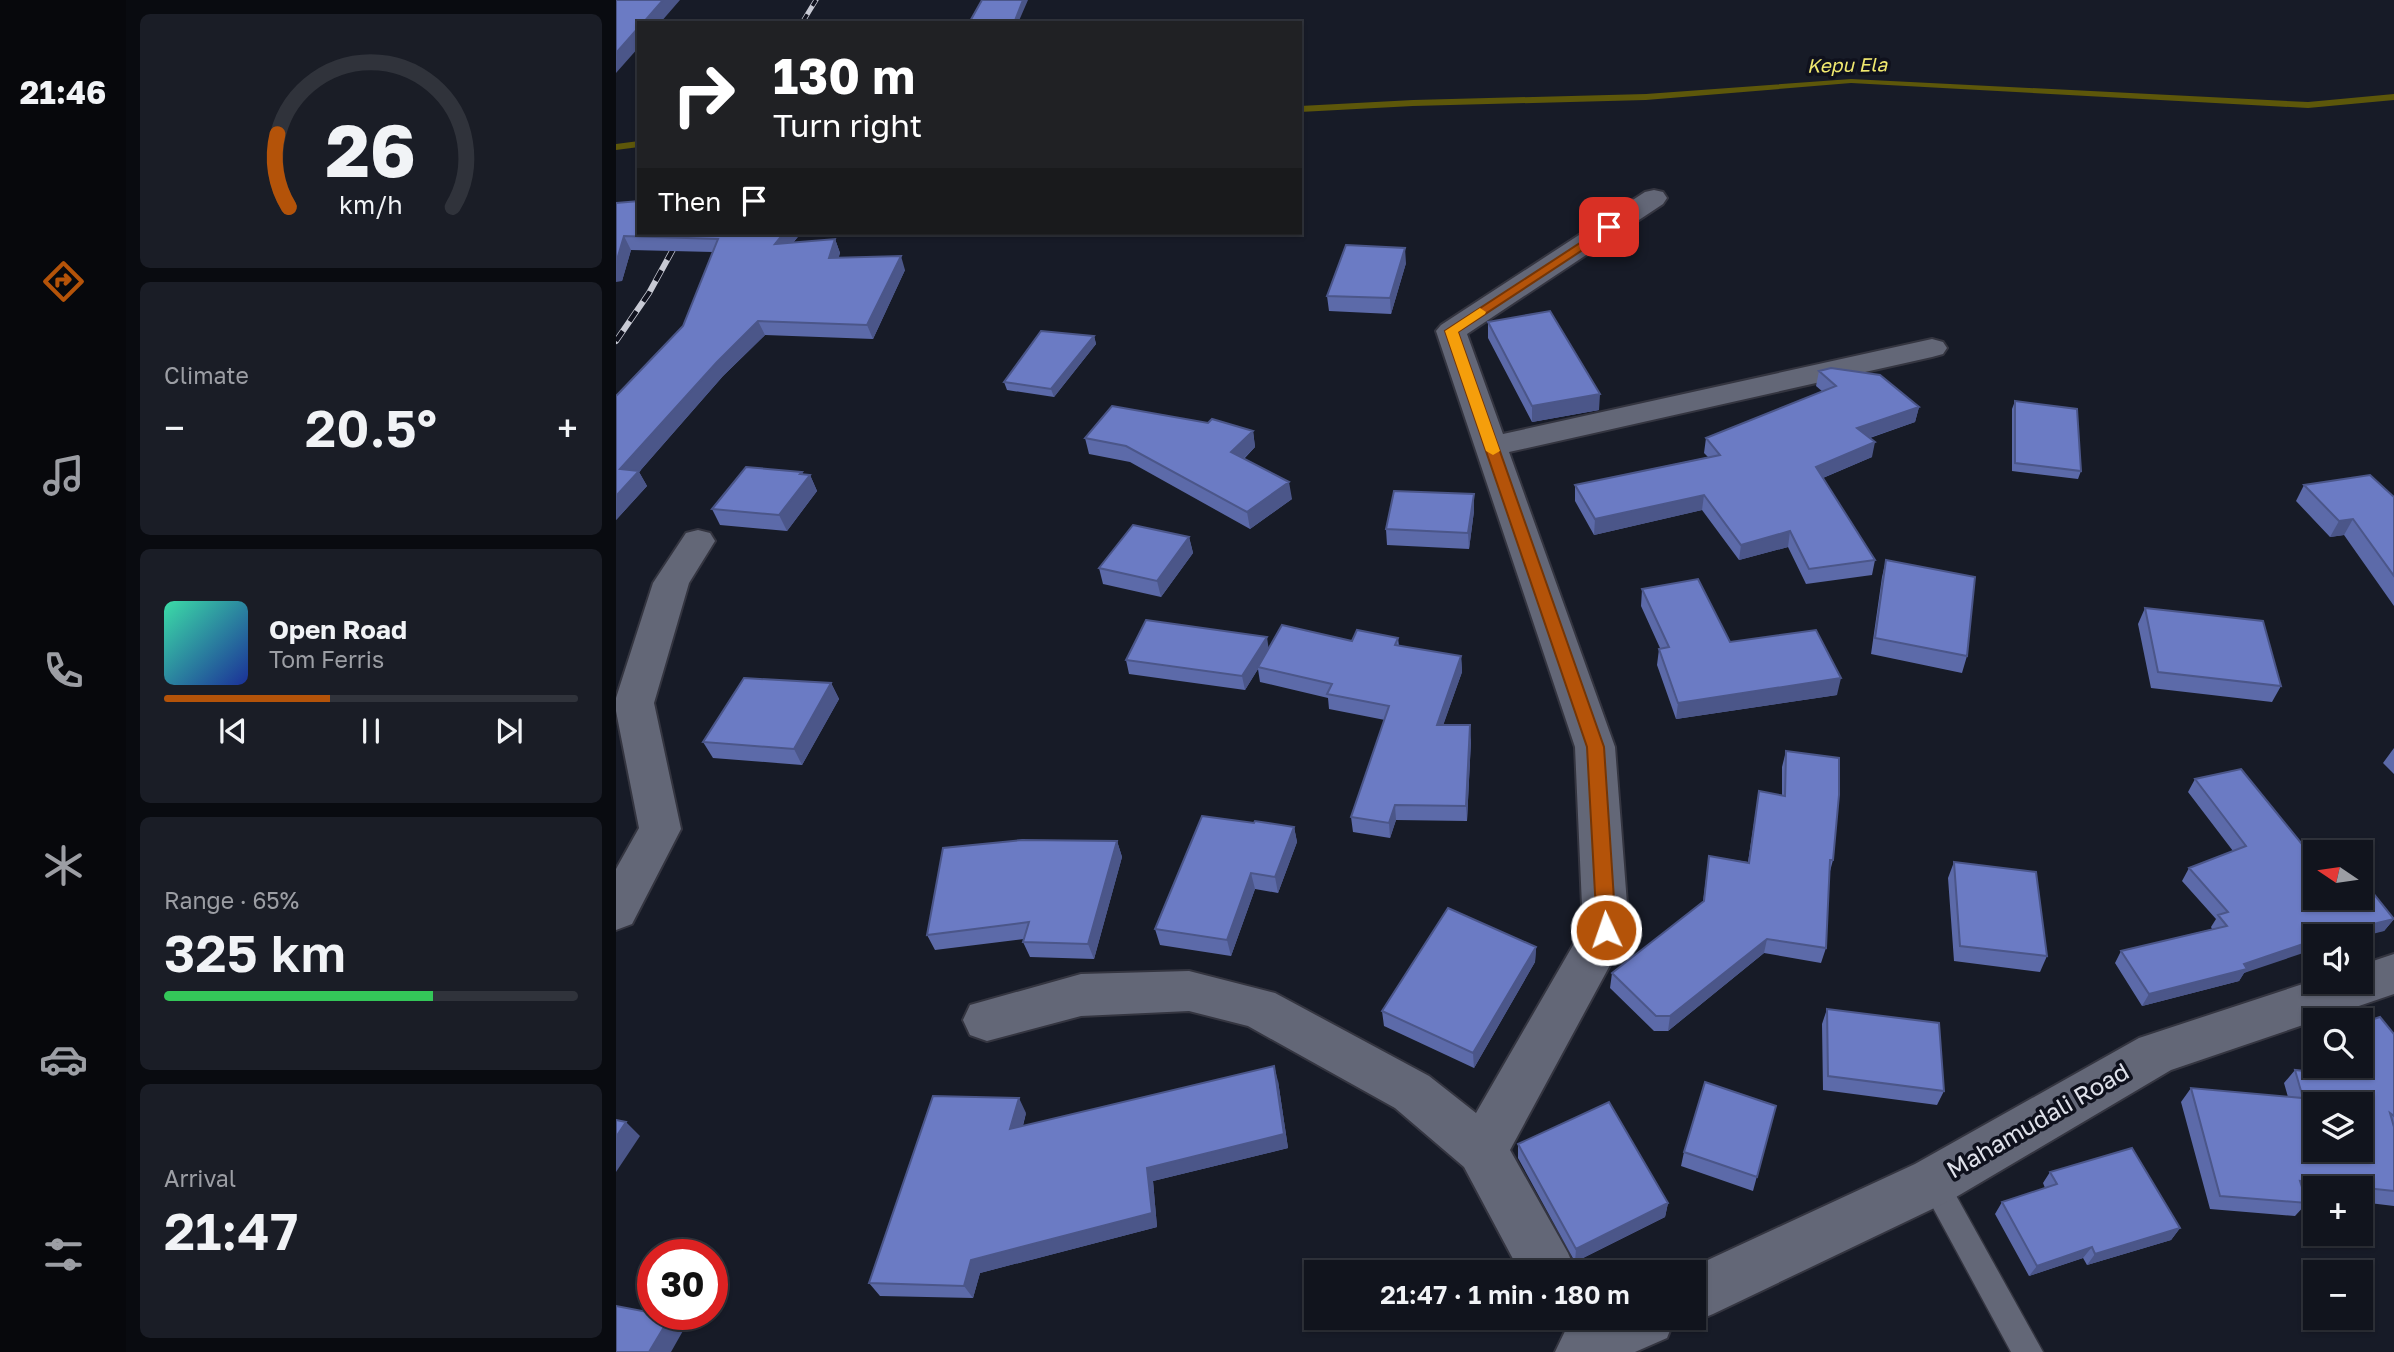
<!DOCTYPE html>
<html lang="en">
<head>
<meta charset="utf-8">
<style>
  :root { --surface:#11141d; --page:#1a1d26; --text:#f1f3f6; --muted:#9c9ea4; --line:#30333b; --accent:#b45309 }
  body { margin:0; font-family:"Golos Text",sans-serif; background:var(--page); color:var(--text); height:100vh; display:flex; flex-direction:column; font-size:26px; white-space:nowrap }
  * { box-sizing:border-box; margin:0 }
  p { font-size:23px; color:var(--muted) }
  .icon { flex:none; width:38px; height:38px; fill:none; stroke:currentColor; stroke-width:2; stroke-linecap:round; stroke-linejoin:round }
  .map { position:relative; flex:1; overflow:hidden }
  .drawer { display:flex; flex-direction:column; gap:14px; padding:14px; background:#090b10; width:490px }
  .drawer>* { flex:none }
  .hud { position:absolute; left:21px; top:21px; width:665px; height:214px; border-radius:0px; box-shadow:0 2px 5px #0004,0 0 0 2px var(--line); background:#202124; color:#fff; overflow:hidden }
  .needle { width:46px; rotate:283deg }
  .tools { position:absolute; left:1687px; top:840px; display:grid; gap:14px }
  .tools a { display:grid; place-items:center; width:70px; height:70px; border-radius:0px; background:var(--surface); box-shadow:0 2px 5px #0004,0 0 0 2px var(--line); font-size:35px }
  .speed { position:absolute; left:21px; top:1239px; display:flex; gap:14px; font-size:35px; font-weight:700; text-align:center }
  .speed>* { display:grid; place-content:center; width:91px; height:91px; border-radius:50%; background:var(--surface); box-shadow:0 2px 5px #0004,0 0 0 2px var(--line); line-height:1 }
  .speed .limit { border:10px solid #d22; background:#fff; color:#111 }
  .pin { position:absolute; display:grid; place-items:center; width:60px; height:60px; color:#fff; margin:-30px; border-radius:14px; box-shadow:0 4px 10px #0006 }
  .me { position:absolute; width:77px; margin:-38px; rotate:357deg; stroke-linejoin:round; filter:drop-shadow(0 0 5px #0008) }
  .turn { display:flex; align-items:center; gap:24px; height:147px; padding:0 21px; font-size:32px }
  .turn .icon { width:91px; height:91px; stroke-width:2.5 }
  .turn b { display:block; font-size:49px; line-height:60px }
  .then { display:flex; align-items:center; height:66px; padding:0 21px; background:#0003; gap:14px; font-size:26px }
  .big { font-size:52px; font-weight:600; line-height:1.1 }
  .drawer .card { flex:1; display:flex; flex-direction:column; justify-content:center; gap:10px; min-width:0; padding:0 24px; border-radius:10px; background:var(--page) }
  .drawer .dial { align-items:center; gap:0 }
  .dial svg { height:182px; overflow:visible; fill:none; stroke:var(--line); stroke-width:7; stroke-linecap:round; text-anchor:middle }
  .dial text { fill:var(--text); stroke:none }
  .song { display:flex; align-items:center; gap:21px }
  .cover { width:84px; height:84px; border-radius:10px; background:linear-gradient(135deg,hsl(160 70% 55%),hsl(230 70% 35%)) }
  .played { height:7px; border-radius:4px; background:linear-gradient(90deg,var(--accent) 40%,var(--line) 40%) }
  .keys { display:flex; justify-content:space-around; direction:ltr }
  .heat { display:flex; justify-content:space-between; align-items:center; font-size:38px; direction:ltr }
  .charge { height:10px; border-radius:5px; background:linear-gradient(90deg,#34c759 65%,var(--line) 0) }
  .trip { position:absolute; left:688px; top:1260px; width:402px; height:70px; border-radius:0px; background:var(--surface); box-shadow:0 2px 5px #0004,0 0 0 2px var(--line); font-weight:600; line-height:70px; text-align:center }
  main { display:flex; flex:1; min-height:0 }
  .tabs { display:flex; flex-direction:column; width:126px; justify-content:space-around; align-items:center; background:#07080c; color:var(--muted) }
  .tabs .icon { width:49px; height:49px }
  .tabs .selected { color:var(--accent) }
  .tabs b { font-size:32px; color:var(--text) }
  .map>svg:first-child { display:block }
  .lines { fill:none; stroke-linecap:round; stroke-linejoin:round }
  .stream { fill:#5d570a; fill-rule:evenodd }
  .service-casing { stroke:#343540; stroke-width:3 }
  .minor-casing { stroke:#343540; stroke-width:4 }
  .service { fill:#636777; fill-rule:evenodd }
  .minor { fill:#636777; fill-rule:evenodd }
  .rail-far1-casing { stroke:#c8cad4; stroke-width:5 }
  .rail-casing { stroke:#c8cad4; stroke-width:6 }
  .rail-far1 { stroke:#0f111d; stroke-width:3.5; stroke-dasharray:10; stroke-linecap:butt }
  .rail { stroke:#0f111d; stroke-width:4.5; stroke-dasharray:12; stroke-linecap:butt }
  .wall { fill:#5c6aa9 }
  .shaded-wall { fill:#4b5689 }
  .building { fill:#6b7bc4; stroke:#4b5689; stroke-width:2; fill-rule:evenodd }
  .route { fill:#b45309; stroke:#753606; stroke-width:2 }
  .slow { fill:#f59e0b }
  .labels { text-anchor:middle; stroke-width:7; stroke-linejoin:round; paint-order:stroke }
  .far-water-label { font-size:19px; font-style:italic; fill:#f1e96f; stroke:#0f111d }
  .near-street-label { font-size:24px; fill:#dfe1ea; stroke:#0f111d }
</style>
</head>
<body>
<main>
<nav class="tabs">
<b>21:46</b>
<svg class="icon selected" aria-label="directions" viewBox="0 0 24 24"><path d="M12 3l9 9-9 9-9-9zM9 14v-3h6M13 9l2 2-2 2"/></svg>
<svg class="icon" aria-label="music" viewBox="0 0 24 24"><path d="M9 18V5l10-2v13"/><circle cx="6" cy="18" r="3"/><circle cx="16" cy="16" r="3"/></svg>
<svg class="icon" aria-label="phone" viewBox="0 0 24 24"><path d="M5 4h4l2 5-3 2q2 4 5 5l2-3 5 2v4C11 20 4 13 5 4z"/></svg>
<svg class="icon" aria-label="climate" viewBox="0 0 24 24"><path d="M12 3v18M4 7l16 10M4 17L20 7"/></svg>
<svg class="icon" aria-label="car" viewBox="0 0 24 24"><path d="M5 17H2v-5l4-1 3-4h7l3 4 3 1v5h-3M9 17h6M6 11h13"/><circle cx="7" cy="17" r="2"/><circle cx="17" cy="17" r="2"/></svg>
<svg class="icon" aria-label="filters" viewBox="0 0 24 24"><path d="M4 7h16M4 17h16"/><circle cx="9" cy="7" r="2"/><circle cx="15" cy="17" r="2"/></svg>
</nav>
<section class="drawer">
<div class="card dial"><svg viewBox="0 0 100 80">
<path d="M14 69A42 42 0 1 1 86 69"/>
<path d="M14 69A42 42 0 0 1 9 37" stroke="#b45309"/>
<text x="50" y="56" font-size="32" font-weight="700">26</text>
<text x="50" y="72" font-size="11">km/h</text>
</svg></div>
<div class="card"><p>Climate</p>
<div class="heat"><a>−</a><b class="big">20.5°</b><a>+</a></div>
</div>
<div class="card">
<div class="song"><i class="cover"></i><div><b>Open Road</b><p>Tom Ferris</p></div></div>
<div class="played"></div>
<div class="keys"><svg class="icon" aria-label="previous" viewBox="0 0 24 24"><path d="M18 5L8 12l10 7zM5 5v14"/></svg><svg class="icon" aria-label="pause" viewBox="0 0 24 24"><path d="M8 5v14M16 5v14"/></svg><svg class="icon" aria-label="next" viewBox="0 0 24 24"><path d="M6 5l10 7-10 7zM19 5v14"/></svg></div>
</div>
<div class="card"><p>Range · 65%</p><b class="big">325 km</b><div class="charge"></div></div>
<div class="card"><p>Arrival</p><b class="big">21:47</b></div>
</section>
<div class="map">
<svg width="1778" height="1352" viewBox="0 0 1778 1352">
  <rect width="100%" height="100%" fill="#171b27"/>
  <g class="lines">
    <path class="stream" d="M 1235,79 L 1692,102 L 1778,94 L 1778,100 L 1692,108 L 1235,83 L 1030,100 L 797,106 L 684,112 L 684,106 L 797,100 L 1030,94 Z
      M 23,141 L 23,147 L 0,150 L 0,144 Z"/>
    <defs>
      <path id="service" d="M 1317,1168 L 1327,1172 L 1427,1352 L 1395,1352 L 1303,1182 L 1307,1172 Z"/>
      <path id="minor" d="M 1038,190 L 1047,192 L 1051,198 L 1047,204 L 851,334 L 887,434 L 1316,339 L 1327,342 L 1331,348 L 1327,354 L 1316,357 L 893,452 L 999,747 L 1013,930 L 894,1150 L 952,1253 L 960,1272 L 904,1272 L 848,1167 L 779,1108 L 632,1026 L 573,1011 L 465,1016 L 371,1041 L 354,1035 L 347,1020 L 354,1005 L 465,974 L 573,971 L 659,993 L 813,1076 L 860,1113 L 967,928 L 959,747 L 820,331 L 825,325 L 1029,192 Z
        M 82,530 L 94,533 L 99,541 L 73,583 L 38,703 L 65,829 L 16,924 L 0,930 L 0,869 L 23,828 L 0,711 L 0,698 L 37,583 L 70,533 Z
        M 1778,954 L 1778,994 L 1555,1070 L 1335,1200 L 1097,1314 L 1078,1322 L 1067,1318 L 1078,1318 L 1078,1272 L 1066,1272 L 1299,1164 L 1523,1038 L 1699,980 L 1699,982 L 1745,982 L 1745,965 Z
        M 969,1318 L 1059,1318 L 1051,1338 L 1019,1352 L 939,1352 L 952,1325 Z"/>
    </defs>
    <use href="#service" class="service-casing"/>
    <use href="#minor" class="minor-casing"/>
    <use href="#service" class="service"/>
    <use href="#minor" class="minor"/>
    <defs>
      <path id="rail-far1" d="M 186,23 L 200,0"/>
      <path id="rail" d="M 0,341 L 33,293 L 66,233"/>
    </defs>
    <use href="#rail-far1" class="rail-far1-casing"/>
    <use href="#rail" class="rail-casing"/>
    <use href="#rail-far1" class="rail-far1"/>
    <use href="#rail" class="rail"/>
  </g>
  <path class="wall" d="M 0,203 L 23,233 L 185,233 L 177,243 L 219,239 L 224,253 L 222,258 L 289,270 L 257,339 L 149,335 L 107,376 L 23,472 L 31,486 L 0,520 L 67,326 L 97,252 L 15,250 L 6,281 Z
    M 790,263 L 775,314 L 713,311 L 711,296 Z
    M 872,322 L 983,410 L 916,422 L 872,338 Z
    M 478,336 L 480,344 L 438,397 L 391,390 L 388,382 Z
    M 1203,371 L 1303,407 L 1299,422 L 1254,438 L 1256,457 L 1207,478 L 1259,560 L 1256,575 L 1190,584 L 1172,547 L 1123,560 L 1086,510 L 978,535 L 959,501 L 959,485 L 1092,457 L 1088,453 L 1090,438 L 1207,392 L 1200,386 Z
    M 1399,401 L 1465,471 L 1462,479 L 1396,471 L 1396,409 Z
    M 637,431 L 639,447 L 628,459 L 676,499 L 634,529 L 514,462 L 473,454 L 469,438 Z
    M 187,474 L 194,475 L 201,491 L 171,531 L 104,525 L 96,509 Z
    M 1688,485 L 1778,497 L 1778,606 L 1728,535 L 1714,537 L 1680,501 Z
    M 858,494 L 858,511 L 853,549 L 771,545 L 770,529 Z
    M 573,537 L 577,553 L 545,597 L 487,584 L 483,568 Z
    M 1270,560 L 1351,656 L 1346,673 L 1255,654 L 1266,577 Z
    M 1026,589 L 1114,642 L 1221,695 L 1060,719 L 1041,665 L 1043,649 L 1044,648 L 1025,606 Z
    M 1529,608 L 1665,686 L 1656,702 L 1535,688 L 1522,624 Z
    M 782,638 L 783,646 L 845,656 L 846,672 L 827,725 L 855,740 L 851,821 L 780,820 L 774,838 L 737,832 L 735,817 L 769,720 L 713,709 L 712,698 L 644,682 L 642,669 L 629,690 L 513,674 L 510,660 Z
    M 215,683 L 223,699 L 186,765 L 97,758 L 87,742 Z
    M 1778,748 L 1778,774 L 1767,763 Z
    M 1170,751 L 1217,860 L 1213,875 L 1210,948 L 1205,963 L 1148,953 L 1052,1031 L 1038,1031 L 994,988 L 996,973 L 1087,902 L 1093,856 L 1132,862 L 1143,791 L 1166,795 L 1166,767 Z
    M 1579,779 L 1699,898 L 1778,919 L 1768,931 L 1699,936 L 1628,973 L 1623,981 L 1526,1006 L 1499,963 L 1505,951 L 1596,929 L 1595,927 L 1600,919 L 1566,881 L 1573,868 L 1617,851 L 1572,792 Z
    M 638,823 L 678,827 L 681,842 L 662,893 L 639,889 L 615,956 L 544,945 L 539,929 Z
    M 501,841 L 506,857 L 478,959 L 414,957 L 407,942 L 408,939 L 319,950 L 311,935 Z
    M 1338,862 L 1431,956 L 1424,972 L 1338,961 L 1332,878 Z
    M 920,947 L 919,962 L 858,1068 L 768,1026 L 766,1011 Z
    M 1211,1009 L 1328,1091 L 1321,1105 L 1207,1090 L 1206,1024 Z
    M 1778,1034 L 1778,1206 L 1745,1202 L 1745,1188 L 1699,1188 L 1699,1197 L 1689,1195 L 1691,1203 L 1679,1216 L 1594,1209 L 1565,1102 L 1575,1088 L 1672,1097 L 1668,1083 L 1679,1070 L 1727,1075 L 1720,1066 L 1745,1066 Z
    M 662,1081 L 672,1148 L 537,1181 L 541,1227 L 364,1273 L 357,1298 L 264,1296 L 253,1283 L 410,1113 L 407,1126 Z
    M 1160,1106 L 1137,1191 L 1065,1166 L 1068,1152 Z
    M 902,1144 L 1052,1203 L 1049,1217 L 959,1262 L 902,1158 Z
    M 1434,1172 L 1564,1228 L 1555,1240 L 1471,1265 L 1467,1258 L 1413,1276 L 1379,1214 L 1386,1202 L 1429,1188 L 1427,1183 Z"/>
  <path class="shaded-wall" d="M 47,0 L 64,0 L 44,23 L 27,23 Z
    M 407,0 L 412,0 L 402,23 L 398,23 Z
    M 23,27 L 23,47 L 0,73 L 0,53 Z
    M 168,233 L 185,233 L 164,258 L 159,244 Z
    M 8,236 L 15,250 L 6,281 L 0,282 L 0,263 Z
    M 219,239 L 224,253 L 219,272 L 213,258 Z
    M 789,248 L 790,263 L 775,314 L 774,298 Z
    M 285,256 L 289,270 L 257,339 L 251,325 Z
    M 142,321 L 149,335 L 107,376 L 23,472 L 31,486 L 0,520 L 0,496 L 4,469 L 101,362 Z
    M 478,336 L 480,344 L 438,397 L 435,389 Z
    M 984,394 L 983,410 L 916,422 L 916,406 Z
    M 1303,407 L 1299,422 L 1238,443 L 1241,428 Z
    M 637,431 L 639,447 L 618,468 L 615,452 Z
    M 1259,442 L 1256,457 L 1197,482 L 1200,467 Z
    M 186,472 L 190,480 L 194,475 L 201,491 L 171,531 L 163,515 Z
    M 673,482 L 676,499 L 634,529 L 631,512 Z
    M 858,494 L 858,511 L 853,549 L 852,533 Z
    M 1088,495 L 1086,510 L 978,535 L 979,519 Z
    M 1737,519 L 1728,535 L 1714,537 L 1723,521 Z
    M 1174,531 L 1172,547 L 1123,560 L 1125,545 Z
    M 573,537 L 577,553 L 545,597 L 541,581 Z
    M 651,637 L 653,651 L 642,667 L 642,669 L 629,690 L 626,676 Z
    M 845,656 L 846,672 L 822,740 L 821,725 Z
    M 1225,678 L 1221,695 L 1060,719 L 1062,703 Z
    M 215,683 L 223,699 L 186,765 L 178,749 Z
    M 854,725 L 855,740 L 851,821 L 850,806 Z
    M 779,805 L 780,820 L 774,838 L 773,823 Z
    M 678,827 L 681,842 L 662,893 L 659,877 Z
    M 501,841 L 506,857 L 478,959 L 472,944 Z
    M 635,873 L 639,889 L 615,956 L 611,940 Z
    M 1778,919 L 1768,931 L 1745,937 L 1712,936 L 1724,932 Z
    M 1151,939 L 1148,953 L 1052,1031 L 1054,1016 Z
    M 1699,940 L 1699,949 L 1628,973 L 1623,981 L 1526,1006 L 1533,994 Z
    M 920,947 L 919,962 L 858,1068 L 857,1053 Z
    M 658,1066 L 662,1081 L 672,1148 L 537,1181 L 541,1227 L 364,1273 L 357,1298 L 348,1286 L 355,1260 L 531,1168 Z
    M 403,1098 L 410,1113 L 402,1143 L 394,1129 Z
    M 10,1122 L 24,1136 L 0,1172 L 0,1137 Z
    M 1052,1203 L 1049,1217 L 959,1262 L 960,1249 Z
    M 1564,1228 L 1555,1240 L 1471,1265 L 1479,1254 Z
    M 1476,1247 L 1467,1258 L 1413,1276 L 1421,1266 Z
    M 54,1317 L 68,1329 L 55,1352 L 33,1352 Z"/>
  <path class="building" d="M 0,0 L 47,0 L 27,23 L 23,23 L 23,27 L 0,53 Z
    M 366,0 L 407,0 L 398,23 L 353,23 Z
    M 23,201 L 23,233 L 168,233 L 159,244 L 219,239 L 213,258 L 285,256 L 251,325 L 142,321 L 101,362 L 4,469 L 23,471 L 0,496 L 0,396 L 67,326 L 102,239 L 8,236 L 0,263 L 0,203 Z
    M 730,245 L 789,248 L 774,298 L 711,296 Z
    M 934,311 L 984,394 L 916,406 L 872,322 Z
    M 425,331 L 478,336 L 435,389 L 388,382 Z
    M 1215,368 L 1264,375 L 1303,407 L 1241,428 L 1259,442 L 1200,467 L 1259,560 L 1193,569 L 1174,531 L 1125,545 L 1088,495 L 979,519 L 959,485 L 1104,455 L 1090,438 L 1220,386 L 1203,371 Z
    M 1399,401 L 1461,409 L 1465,471 L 1399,463 Z
    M 496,406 L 592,423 L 596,419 L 637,431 L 615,452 L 673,482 L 631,512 L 510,446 L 469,438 Z
    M 130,467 L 186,472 L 184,474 L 194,475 L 163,515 L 96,509 Z
    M 1754,475 L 1778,497 L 1778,576 L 1737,519 L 1723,521 L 1688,485 Z
    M 778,491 L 858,494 L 852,533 L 770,529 Z
    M 517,525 L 573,537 L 541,581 L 483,568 Z
    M 1270,560 L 1359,577 L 1351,656 L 1259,638 Z
    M 1082,579 L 1114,642 L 1200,630 L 1225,678 L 1062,703 L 1043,649 L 1053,647 L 1026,589 Z
    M 1529,608 L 1647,621 L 1665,686 L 1542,672 Z
    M 530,620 L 651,637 L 626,676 L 510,660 Z
    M 666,625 L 736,641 L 741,630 L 782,638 L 779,645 L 845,656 L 821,725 L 854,725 L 850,806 L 779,805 L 773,823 L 735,817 L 773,706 L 711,694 L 716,684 L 642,667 Z
    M 128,678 L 215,683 L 178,749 L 87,742 Z
    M 1170,751 L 1223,758 L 1223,795 L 1217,860 L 1214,860 L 1210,948 L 1151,939 L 1054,1016 L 1040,1016 L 996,973 L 1088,901 L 1093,856 L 1133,863 L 1143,791 L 1169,796 Z
    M 1625,769 L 1699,860 L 1699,898 L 1745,898 L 1745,878 L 1778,919 L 1724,932 L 1712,936 L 1699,936 L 1699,940 L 1628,964 L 1631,969 L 1533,994 L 1505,951 L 1611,926 L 1602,915 L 1612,912 L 1573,868 L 1630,846 L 1579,779 Z
    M 586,816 L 638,823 L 639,821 L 678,827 L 659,877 L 635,873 L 611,940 L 539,929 Z
    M 406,840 L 501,841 L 472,944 L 407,942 L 413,922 L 311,935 L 327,848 Z
    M 1338,862 L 1420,872 L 1431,956 L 1344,946 Z
    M 832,908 L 920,947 L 857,1053 L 766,1011 Z
    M 1211,1009 L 1323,1023 L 1328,1091 L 1212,1076 Z
    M 1764,1017 L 1778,1034 L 1778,1116 L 1774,1113 L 1778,1127 L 1778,1191 L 1684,1181 L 1691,1203 L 1604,1196 L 1575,1088 L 1687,1098 L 1679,1070 L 1752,1078 L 1743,1066 L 1745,1066 L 1745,1023 ZM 1699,1104 L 1745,1104 L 1745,1150 L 1699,1150 Z
    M 658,1066 L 668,1134 L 531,1168 L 536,1213 L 355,1260 L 348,1286 L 253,1283 L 317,1096 L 403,1098 L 394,1129 Z
    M 1089,1082 L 1160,1106 L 1141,1177 L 1068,1152 Z
    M 993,1102 L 1052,1203 L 960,1249 L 902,1144 Z
    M 0,1120 L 10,1122 L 0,1137 Z
    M 1516,1148 L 1564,1228 L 1479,1254 L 1476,1247 L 1421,1266 L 1386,1202 L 1441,1184 L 1434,1172 Z
    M 0,1306 L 37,1313 L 37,1314 L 54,1317 L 33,1352 L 0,1352 Z"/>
  <path class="route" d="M 993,224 L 998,227 L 997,230 L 842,332 L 988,747 L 1000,930 L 997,935 L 990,938 L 984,935 L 981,930 L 971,747 L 829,331 Z"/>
  <path class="slow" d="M 864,308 L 870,312 L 869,314 L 842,332 L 884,451 L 877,455 L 870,451 L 829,331 Z"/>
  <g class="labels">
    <g class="far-water-label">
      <text transform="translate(1231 65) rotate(-1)" y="7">Kepu Ela</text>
    </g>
    <g class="near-street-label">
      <text transform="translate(1422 1121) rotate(-30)" y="8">Mahamudali Road</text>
    </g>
  </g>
</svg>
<div class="tools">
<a><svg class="needle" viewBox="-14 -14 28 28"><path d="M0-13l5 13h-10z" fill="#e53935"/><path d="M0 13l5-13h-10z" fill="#9c9ea4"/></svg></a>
<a><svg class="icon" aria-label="sound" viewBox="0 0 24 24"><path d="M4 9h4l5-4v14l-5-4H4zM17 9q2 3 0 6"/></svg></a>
<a><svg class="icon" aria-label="search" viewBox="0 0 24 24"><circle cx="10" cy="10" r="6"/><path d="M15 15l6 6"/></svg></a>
<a><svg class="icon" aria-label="layers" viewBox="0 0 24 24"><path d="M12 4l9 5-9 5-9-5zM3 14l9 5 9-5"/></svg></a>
<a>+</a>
<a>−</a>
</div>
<div class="speed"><div class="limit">30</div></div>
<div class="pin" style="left:993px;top:227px;background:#d93025"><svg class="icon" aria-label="arrive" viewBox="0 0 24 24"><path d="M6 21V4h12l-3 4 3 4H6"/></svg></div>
<svg class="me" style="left:990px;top:930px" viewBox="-20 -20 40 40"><circle r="17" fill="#b45309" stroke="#fff" stroke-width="3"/><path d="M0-11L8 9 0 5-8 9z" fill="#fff"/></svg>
<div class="trip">21:47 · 1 min · 180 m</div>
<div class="hud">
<div class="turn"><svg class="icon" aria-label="right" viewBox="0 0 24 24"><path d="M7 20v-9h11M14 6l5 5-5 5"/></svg><div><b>130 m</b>Turn right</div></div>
<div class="then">Then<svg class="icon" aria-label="arrive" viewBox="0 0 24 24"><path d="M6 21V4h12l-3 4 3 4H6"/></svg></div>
</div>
</div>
</main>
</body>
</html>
